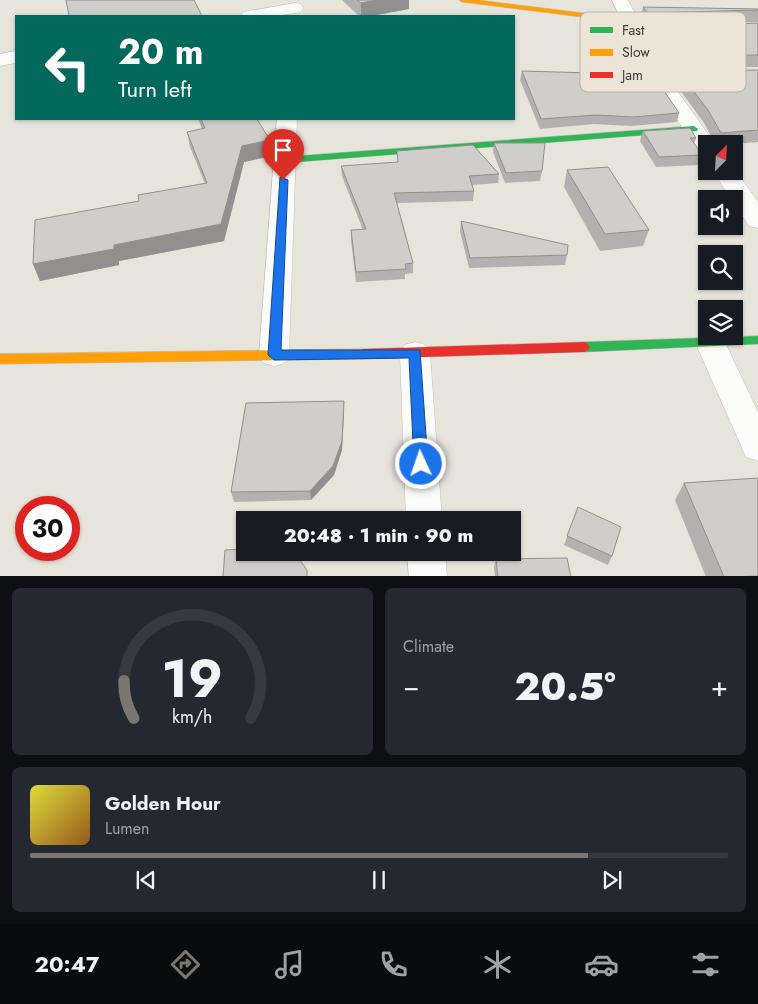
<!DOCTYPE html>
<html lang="en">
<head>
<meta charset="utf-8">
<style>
  :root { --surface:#171b24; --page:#242831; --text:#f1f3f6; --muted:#9ea1a6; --line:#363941; --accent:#7a7770 }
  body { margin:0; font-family:Jost,sans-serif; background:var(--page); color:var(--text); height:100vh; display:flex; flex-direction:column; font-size:19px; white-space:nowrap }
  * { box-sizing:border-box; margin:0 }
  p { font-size:16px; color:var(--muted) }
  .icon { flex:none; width:28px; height:28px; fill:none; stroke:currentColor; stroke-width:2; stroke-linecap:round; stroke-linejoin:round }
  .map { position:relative; height:576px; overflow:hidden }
  .sheet { display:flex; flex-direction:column; gap:12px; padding:12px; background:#0d0f14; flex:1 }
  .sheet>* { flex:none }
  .banner { position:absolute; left:15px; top:15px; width:500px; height:105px; border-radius:0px; box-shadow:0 1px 4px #0004; background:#00695c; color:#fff; overflow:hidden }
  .needle { width:32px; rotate:24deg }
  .buttons { position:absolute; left:698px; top:135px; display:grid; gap:10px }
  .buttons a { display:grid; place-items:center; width:45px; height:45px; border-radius:0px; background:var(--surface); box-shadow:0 1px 4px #0004; font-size:25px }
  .speed { position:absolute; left:15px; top:496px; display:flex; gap:10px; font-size:25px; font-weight:700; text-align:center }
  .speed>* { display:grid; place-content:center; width:65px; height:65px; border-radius:50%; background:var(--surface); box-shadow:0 1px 4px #0004; line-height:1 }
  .speed .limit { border:8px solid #d22; background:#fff; color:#111 }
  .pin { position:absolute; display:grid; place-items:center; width:42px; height:42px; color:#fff; margin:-51px -21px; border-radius:50% 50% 50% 0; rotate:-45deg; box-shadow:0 0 5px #0007 }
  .pin .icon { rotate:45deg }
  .me { position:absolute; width:55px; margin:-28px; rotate:357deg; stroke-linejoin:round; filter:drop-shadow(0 0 4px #0008) }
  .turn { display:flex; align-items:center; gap:18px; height:105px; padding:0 20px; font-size:22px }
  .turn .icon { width:65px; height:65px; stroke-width:2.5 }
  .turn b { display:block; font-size:35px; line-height:42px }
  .big { font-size:38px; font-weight:800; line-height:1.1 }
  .sheet .tile { flex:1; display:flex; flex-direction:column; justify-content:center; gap:8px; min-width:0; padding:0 18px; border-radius:8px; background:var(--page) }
  .sheet .dial { align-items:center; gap:0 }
  .dial svg { height:130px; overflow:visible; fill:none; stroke:var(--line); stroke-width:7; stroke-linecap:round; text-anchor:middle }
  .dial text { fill:var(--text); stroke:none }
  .song { display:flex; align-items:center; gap:15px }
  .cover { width:60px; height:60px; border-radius:8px; background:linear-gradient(135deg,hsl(60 70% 55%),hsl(30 70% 35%)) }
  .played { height:5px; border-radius:2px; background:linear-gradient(90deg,var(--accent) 80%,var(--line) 80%) }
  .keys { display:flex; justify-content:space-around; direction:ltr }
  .heat { display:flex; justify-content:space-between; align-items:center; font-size:28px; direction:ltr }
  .sheet .tiles { flex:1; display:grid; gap:12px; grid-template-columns:1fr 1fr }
  .tile:last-child { grid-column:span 2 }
  .trip { position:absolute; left:236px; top:511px; width:285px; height:50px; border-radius:0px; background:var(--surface); box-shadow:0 1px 4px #0004; font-weight:800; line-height:50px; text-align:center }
  .tabs { display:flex; height:80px; justify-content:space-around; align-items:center; background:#090b0e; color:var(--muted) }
  .tabs .icon { width:35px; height:35px }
  .tabs .selected { color:var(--accent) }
  .tabs b { font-size:22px; color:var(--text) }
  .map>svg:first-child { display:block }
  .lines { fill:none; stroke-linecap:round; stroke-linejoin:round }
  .street-casing { stroke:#c1bfb9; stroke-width:1 }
  .fast-casing { stroke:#c1bfb9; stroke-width:1 }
  .slow-casing { stroke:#c1bfb9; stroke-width:1 }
  .jam-casing { stroke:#c1bfb9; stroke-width:1 }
  .street { fill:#fbfbfa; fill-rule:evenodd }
  .fast { fill:#30b455; fill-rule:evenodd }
  .slow { fill:#ff9f0a; fill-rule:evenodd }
  .jam { fill:#e5322d; fill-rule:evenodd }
  .wall { fill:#b2b1af }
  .shaded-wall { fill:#91908e }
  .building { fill:#cfcecb; stroke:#91908e }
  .route { fill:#1a73e8; stroke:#114b97 }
  .key { fill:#ece5d7; stroke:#b8b2a7; stroke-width:1 }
  .key-label { font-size:14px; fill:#3f3c36 }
</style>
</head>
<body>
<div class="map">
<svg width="758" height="577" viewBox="0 0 758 577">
  <rect width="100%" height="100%" fill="#e7e4dc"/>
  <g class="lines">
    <defs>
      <path id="street" d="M 612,0 L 628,0 L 666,75 L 715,144 L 706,144 L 706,153 L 698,151 L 647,75 Z
        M 295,3 L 301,4 L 303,8 L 301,12 L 276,16 L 241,16 L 243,12 L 249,11 Z
        M 16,51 L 16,63 L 0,66 L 0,54 Z
        M 277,119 L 297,119 L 289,355 L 285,363 L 274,366 L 263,363 L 259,355 Z
        M 734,168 L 758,202 L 758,228 L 749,226 L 734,203 L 734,199 L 731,199 L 713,171 L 734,171 Z
        M 706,332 L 706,336 L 722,336 L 758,412 L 758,461 L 746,457 L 695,342 L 700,334 Z
        M 415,342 L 426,345 L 430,353 L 442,520 L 406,520 L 400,353 L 404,345 Z
        M 407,552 L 445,552 L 447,577 L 409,577 Z"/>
      <path id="fast" d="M 694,126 L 698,129 L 697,131 L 284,163 L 279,160 L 284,157 Z
        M 758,336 L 758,344 L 584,352 L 580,350 L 578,347 L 580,344 L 584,342 Z"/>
      <path id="slow" d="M 459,0 L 478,0 L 599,15 L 636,30 L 758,26 L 758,30 L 635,34 L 598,19 L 462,2 Z
        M 364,349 L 368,351 L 370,354 L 368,357 L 364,359 L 0,364 L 0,354 Z"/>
      <path id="jam" d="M 584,342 L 588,344 L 590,347 L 588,350 L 584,352 L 364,359 L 360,357 L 358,354 L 360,351 L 364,349 Z"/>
    </defs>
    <use href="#street" class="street-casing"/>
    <use href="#fast" class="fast-casing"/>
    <use href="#slow" class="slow-casing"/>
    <use href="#jam" class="jam-casing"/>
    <use href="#street" class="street"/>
    <use href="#fast" class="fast"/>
    <use href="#slow" class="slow"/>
    <use href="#jam" class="jam"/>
  </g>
  <path class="wall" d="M 342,0 L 409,0 L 409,9 L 371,16 L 359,16 Z
    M 643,7 L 758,9 L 758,22 L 645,25 L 640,19 Z
    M 758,23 L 758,67 L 681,67 L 656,38 L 660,27 Z
    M 758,70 L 758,142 L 734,144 L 715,144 L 704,123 L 675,83 L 678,71 Z
    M 522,71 L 679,113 L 677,122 L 631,126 L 594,124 L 540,129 L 520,80 Z
    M 198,119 L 257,119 L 270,140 L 272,156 L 244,162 L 224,241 L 119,261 L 119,265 L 40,281 L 33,264 L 139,201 L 205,184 L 190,147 L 187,132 L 202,129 Z
    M 643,131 L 696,138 L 694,144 L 703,155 L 699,165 L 656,167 L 640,141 Z
    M 494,143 L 542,171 L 540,181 L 505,183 L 493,152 Z
    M 397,151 L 499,174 L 498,183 L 472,185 L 474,191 L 473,201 L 397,203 L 413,263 L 413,273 L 405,274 L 405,279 L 356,282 L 351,240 L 351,230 L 363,230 L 342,176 L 341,166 L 397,162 Z
    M 567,170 L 649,230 L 643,246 L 600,251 L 564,187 Z
    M 461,221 L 567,255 L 565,265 L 469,268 L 460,231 Z
    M 344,401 L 344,411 L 342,450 L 334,475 L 311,500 L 234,502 L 231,492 Z
    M 758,478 L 758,577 L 706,577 L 675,500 L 684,483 Z
    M 578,507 L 612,556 L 608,565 L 564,545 Z
    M 496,559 L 571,577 L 495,577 L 494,567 Z"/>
  <path class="shaded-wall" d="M 377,0 L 409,0 L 409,9 L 371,16 L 361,16 L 361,3 Z
    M 270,140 L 272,156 L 244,162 L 224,241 L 119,261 L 119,265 L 40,281 L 33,264 L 114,245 L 221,224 L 242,146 Z
    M 344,401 L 344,411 L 342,450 L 334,475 L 311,500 L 310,491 Z"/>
  <path class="building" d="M 66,0 L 194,0 L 202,16 L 69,16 Z
    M 357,0 L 377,0 L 361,3 Z
    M 643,7 L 758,9 L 758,10 L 648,13 Z
    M 758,23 L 758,55 L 685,55 L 660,27 Z
    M 650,70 L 679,113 L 633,117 L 596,115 L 541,119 L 522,71 L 592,73 Z
    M 758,70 L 758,130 L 721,133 L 708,110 L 678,71 Z
    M 201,119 L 257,119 L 270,140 L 242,146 L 221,224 L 114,245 L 114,249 L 33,264 L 35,220 L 139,201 L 138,195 L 207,183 L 187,132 L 205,128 Z
    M 690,128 L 696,138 L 690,138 L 703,155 L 659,157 L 643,131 Z
    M 494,143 L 545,143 L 542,171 L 506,173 Z
    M 473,145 L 499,174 L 469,176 L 474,191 L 394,193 L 413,263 L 405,264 L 406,269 L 356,272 L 351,230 L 366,229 L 341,166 L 398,162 L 397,151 Z
    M 608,167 L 649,230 L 605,234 L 567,170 Z
    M 461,221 L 568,245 L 567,255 L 470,258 Z
    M 344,401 L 342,441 L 333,466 L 310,491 L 231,492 L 246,403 Z
    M 758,478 L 758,576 L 724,577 L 684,483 Z
    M 578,507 L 621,527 L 612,556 L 567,536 Z
    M 245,549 L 245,552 L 294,552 L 307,570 L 307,577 L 223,577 L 225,550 Z
    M 567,558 L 571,577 L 498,577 L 496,559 Z"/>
  <path class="route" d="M 280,177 L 288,180 L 281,350 L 420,350 L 428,464 L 426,469 L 421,471 L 416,469 L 414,464 L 409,358 L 274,360 L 268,355 Z"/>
  <rect x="580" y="12" width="166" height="80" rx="8" class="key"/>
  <rect x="590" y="27" width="23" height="6" fill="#30b455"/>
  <rect x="590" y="49" width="23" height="7" fill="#ff9f0a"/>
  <rect x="590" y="72" width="23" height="6" fill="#e5322d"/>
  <g class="key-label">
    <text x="622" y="35">Fast</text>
    <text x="622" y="57">Slow</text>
    <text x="622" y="80">Jam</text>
  </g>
</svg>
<div class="buttons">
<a><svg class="needle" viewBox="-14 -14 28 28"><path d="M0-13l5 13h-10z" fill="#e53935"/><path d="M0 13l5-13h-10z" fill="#9ea1a6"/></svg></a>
<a><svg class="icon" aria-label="sound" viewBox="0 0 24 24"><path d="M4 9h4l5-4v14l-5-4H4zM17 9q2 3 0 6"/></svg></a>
<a><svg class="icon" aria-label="search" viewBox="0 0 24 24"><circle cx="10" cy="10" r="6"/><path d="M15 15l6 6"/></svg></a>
<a><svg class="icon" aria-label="layers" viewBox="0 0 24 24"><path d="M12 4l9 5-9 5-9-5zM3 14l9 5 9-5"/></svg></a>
</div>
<div class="speed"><div class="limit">30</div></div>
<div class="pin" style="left:283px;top:180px;background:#d93025"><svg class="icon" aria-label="arrive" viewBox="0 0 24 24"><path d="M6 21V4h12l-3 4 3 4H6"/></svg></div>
<svg class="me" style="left:421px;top:464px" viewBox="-20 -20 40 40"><circle r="17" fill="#1a73e8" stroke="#fff" stroke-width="3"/><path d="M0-11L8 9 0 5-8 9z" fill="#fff"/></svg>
<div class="trip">20:48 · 1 min · 90 m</div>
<div class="banner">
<div class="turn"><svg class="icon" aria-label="left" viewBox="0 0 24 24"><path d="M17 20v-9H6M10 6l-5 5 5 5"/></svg><div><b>20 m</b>Turn left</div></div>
</div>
</div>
<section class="sheet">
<div class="tiles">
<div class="tile dial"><svg viewBox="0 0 100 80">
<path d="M14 69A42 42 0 1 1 86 69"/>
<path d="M14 69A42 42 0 0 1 8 46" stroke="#7a7770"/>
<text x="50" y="56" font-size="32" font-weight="700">19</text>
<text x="50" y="72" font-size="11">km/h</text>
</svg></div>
<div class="tile"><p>Climate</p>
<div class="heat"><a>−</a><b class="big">20.5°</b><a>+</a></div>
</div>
<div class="tile">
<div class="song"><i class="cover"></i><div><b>Golden Hour</b><p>Lumen</p></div></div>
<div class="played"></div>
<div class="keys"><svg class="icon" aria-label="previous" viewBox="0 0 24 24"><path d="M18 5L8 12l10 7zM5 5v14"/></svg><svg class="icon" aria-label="pause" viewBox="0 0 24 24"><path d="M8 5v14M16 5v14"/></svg><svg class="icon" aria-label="next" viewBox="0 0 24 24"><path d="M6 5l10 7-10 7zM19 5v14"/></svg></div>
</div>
</div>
</section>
<nav class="tabs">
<b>20:47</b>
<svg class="icon selected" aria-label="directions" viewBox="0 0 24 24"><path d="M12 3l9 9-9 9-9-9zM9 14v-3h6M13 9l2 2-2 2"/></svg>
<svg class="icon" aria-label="music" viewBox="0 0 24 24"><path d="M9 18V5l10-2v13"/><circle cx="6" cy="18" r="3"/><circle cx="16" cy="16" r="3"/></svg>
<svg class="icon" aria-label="phone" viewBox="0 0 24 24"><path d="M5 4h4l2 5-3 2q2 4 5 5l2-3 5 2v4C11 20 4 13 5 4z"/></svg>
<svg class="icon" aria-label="climate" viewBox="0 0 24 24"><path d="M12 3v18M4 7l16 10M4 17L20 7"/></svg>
<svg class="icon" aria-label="car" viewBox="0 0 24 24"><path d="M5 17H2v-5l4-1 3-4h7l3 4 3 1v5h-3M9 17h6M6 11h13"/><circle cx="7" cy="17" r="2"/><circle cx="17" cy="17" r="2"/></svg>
<svg class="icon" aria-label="filters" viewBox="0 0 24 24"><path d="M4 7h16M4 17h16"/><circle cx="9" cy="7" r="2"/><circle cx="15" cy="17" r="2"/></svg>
</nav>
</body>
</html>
